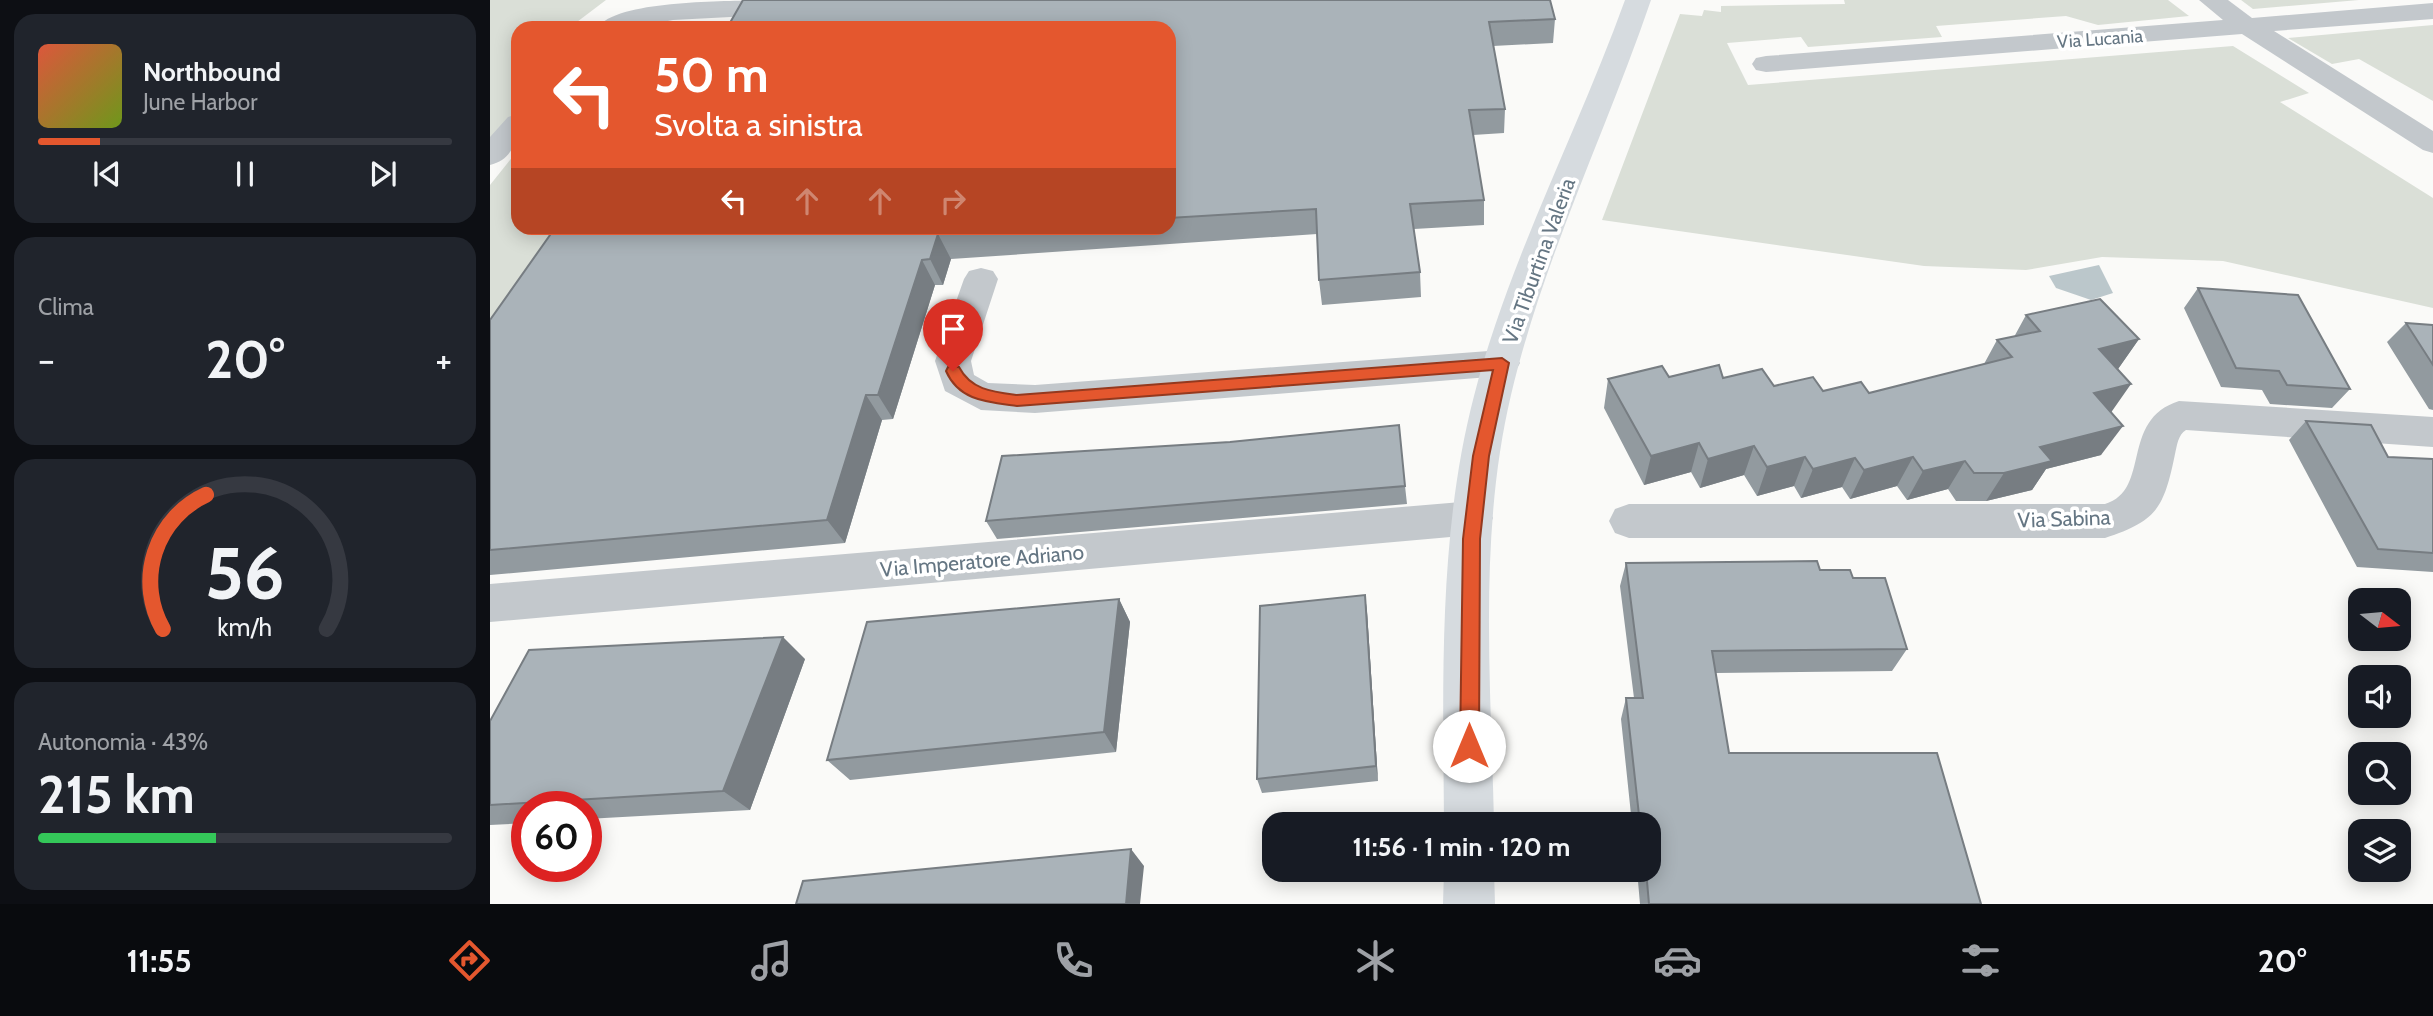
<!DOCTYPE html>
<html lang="it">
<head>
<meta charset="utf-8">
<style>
  :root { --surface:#171b24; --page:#20242c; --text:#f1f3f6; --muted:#9ea1a6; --line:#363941; --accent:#e4572e }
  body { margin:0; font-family:Cabin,sans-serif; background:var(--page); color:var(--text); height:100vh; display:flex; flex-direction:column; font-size:26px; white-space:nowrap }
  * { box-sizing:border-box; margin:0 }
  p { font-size:23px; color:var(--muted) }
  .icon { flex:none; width:38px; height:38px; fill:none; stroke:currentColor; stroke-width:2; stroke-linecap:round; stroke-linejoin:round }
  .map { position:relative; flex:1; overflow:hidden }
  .drawer { display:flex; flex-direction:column; gap:14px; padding:14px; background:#0d0f14; width:490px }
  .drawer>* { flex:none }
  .banner { position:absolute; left:21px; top:21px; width:665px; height:214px; border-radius:21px; box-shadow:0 4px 18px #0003; background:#e4572e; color:#fff; overflow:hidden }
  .needle { width:46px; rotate:106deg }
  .fabs { position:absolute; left:1858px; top:588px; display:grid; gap:14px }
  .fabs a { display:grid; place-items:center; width:63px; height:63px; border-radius:14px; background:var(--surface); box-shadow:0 4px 18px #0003; font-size:35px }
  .speed { position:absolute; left:21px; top:791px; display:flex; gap:14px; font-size:35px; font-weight:700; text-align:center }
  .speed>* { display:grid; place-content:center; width:91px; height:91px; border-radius:50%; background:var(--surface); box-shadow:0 4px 18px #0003; line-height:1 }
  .speed .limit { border:10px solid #d22; background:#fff; color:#111 }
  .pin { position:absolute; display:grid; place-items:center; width:60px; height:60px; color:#fff; margin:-72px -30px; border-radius:50% 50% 50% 0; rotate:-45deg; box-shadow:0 0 7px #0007 }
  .pin .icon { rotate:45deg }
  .me { position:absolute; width:77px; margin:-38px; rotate:0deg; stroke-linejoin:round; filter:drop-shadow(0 0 5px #0008) }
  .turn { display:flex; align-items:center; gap:24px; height:147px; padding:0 28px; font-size:32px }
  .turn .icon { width:91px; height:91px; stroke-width:2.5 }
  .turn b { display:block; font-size:49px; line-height:60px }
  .lanes { display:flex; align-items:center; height:66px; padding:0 28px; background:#0003; justify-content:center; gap:35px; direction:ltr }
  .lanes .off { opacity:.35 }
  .big { font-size:52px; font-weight:700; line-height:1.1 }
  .drawer .card { flex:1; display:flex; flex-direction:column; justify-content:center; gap:10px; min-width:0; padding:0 24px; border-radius:21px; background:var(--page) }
  .drawer .dial { align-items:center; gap:0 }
  .dial svg { height:182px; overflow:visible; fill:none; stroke:var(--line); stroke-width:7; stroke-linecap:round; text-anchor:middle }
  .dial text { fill:var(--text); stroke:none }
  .song { display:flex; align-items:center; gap:21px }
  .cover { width:84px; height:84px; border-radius:10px; background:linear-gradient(135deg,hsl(10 70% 55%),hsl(80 70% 35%)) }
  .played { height:7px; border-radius:4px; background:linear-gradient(90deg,var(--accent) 15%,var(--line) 15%) }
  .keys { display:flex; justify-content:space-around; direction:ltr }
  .heat { display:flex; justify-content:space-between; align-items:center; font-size:38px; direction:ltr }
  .charge { height:10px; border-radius:5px; background:linear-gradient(90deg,#34c759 43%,var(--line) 0) }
  .trip { position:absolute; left:772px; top:812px; width:399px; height:70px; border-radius:21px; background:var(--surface); box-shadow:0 4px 18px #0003; font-weight:700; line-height:70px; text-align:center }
  .menu { display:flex; height:112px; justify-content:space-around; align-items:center; background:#090b0e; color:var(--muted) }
  .menu .icon { width:49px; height:49px }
  .menu .active { color:var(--accent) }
  .menu b { font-size:32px; color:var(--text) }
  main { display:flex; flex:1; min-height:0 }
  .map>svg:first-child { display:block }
  .green { fill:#dadfd7 }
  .water { fill:#bbc7cb }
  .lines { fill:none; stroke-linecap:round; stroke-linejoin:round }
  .minor { fill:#c3c8cc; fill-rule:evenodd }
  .primary { fill:#d6dbdf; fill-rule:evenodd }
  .wall { fill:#929a9f }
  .shaded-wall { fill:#777d82 }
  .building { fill:#aab3b9; stroke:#777d82; stroke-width:2 }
  .route { fill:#e4572e; stroke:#94391e; stroke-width:2 }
  .labels { text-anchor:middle; stroke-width:7; stroke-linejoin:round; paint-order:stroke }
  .far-street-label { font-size:18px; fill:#657683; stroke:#fff }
  .street-label { font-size:21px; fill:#657683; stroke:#fff }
</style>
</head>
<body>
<main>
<section class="drawer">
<div class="card">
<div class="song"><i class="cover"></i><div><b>Northbound</b><p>June Harbor</p></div></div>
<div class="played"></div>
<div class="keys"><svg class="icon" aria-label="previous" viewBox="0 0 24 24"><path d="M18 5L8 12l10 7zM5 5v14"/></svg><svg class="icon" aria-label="pause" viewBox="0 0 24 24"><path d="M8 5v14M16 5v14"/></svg><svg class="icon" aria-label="next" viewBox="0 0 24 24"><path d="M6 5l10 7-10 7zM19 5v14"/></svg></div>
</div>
<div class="card"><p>Clima</p>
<div class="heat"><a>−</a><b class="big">20°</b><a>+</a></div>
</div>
<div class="card dial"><svg viewBox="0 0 100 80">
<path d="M14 69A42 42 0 1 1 86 69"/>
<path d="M14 69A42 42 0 0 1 33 10" stroke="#e4572e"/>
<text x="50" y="56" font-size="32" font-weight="700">56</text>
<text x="50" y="72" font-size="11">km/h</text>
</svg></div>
<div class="card"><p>Autonomia · 43%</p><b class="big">215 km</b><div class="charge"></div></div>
</section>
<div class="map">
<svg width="1943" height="904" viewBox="0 0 1943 904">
  <rect width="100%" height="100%" fill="#fafaf8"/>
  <path class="green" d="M 0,0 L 116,0 L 79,28 L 28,28 L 28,84 L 21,87 L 28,86 L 28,112 L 0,143 Z
    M 1354,0 L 1678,0 L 1699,16 L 1608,25 L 1576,16 L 1446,26 L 1452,37 L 1318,47 L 1311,37 L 1237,43 L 1258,85 L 1743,46 L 1819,93 L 1790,102 L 1943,198 L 1943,308 L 1733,261 L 1612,257 L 1536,270 L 1434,266 L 1112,220 L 1190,14 L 1212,16 L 1214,10 L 1231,12 L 1231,6 L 1355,4 Z
    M 1751,0 L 1869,0 L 1763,9 Z
    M 1943,25 L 1943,101 L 1869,59 L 1842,64 L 1798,38 Z
    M 28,150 L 28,228 L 74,228 L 0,331 L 0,185 Z"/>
  <path class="water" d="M 1609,265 L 1623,293 L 1601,300 L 1566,288 L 1559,276 Z"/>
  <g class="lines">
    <path class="minor" d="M 265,0 L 421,0 L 417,5 L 408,8 L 183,20 L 142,28 L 107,28 C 127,0 231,2 265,0 Z
      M 1709,0 L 1738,0 L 1762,18 L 1943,3 L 1943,19 L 1784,31 L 1943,131 L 1943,153 L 1933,150 L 1752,34 L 1276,72 L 1266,70 L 1262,64 L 1266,58 L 1276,56 L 1733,20 Z
      M 28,114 C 28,137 25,159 0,165 L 0,137 L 18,117 Z
      M 491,268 L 503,271 L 508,279 L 481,361 L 484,375 L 498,383 L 545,385 L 1012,350 L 1025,354 L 1030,363 L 1025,372 L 1012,376 L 545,413 L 491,410 L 455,391 L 445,361 L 474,279 L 479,271 Z
      M 1689,401 L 1943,417 L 1943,447 L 1696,430 C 1688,435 1687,445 1685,454 C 1674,508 1667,521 1615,538 L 1139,538 L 1125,533 L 1119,521 L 1125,509 L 1139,504 L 1615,504 C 1662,490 1629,420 1689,401 Z
      M 983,501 L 997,506 L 1003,518 L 997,530 L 983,535 L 0,622 L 0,584 Z"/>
    <path class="primary" d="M 1135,0 L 1161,0 C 1116,132 1053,259 1021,395 C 988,535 1001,682 1004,824 L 954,824 C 953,683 948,534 984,396 C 1019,260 1087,133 1135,0 Z
      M 954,870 L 1004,870 L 1005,904 L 953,904 Z"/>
  </g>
  <path class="wall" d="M 1065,19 L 1063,43 L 1003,46 L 1015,109 L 1014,133 L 983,135 L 994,200 L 994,225 L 924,229 L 930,272 L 931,297 L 832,305 L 829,280 L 827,234 L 461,259 L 453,285 L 445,285 L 403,419 L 392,420 L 355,543 L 0,575 L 0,320 L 65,228 L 679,228 L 679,28 Z
    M 1708,288 L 1860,389 L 1842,408 L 1780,404 L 1772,390 L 1731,387 L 1694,308 Z
    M 1536,315 L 1649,339 L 1628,369 L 1621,413 L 1611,455 L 1556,469 L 1542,490 L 1496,501 L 1466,501 L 1458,489 L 1417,500 L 1407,486 L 1360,499 L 1352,487 L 1311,498 L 1304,486 L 1267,496 L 1254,475 L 1210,488 L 1201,472 L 1154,485 L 1114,408 L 1118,379 L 1179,377 L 1233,378 L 1284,386 L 1333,391 L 1379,393 L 1494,364 L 1507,340 L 1524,337 Z
    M 1916,323 L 1943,325 L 1943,410 L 1939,409 L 1897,342 Z
    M 1816,421 L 1898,457 L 1943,459 L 1943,572 L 1867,567 L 1799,440 Z
    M 915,486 L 917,504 L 507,539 L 496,521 Z
    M 1136,563 L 1330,570 L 1363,578 L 1417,649 L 1402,671 L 1226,673 L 1239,753 L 1491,904 L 1150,904 L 1147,870 L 1158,870 L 1158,824 L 1142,824 L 1131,719 L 1136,698 L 1144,698 L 1130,586 Z
    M 875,595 L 877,612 L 888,781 L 772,793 L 767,779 Z
    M 629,599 L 640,622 L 626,752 L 360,780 L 337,760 Z
    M 315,659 L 260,810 L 96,819 L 96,807 L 37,807 L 37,823 L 0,825 L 0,721 Z"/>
  <path class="shaded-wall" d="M 448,234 L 461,259 L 453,285 L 440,259 Z
    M 432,260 L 445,285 L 403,419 L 388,395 Z
    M 1649,339 L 1628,369 L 1589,379 L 1609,349 Z
    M 1641,384 L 1620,414 L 1604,393 Z
    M 376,395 L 392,420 L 355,543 L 337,520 Z
    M 1633,426 L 1611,455 L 1556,469 L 1542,490 L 1496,501 L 1514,473 L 1550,447 Z
    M 1209,443 L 1201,472 L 1154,485 L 1161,456 Z
    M 1264,446 L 1254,475 L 1210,488 L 1218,459 Z
    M 1315,457 L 1304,486 L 1267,496 L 1277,467 Z
    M 1423,457 L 1407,486 L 1360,499 L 1374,470 Z
    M 1365,458 L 1352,487 L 1311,498 L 1323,469 Z
    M 1475,461 L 1458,489 L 1417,500 L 1433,471 Z
    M 875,595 L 877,612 L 888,781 L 886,766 Z
    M 629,599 L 640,622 L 626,752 L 614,732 Z
    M 293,637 L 315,659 L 260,810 L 233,791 Z
    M 641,849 L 654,866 L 650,904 L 636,904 Z"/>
  <path class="building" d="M 253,0 L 1060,0 L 1065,19 L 999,22 L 1015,109 L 979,110 L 994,200 L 920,204 L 930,272 L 829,280 L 826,209 L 679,218 L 679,28 L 237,28 Z
    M 65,228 L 541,228 L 448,234 L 440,259 L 432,260 L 388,395 L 376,395 L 337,520 L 0,550 L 0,320 Z
    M 1708,288 L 1808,295 L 1860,389 L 1797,385 L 1789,371 L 1746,368 Z
    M 1610,299 L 1649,339 L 1609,349 L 1641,384 L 1604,393 L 1633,426 L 1550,447 L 1562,461 L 1514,473 L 1484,473 L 1475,461 L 1433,471 L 1423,457 L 1374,470 L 1365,458 L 1323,469 L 1315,457 L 1277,467 L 1264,446 L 1218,459 L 1209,443 L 1161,456 L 1118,379 L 1172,366 L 1179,377 L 1229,365 L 1233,378 L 1272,369 L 1284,386 L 1323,377 L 1333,391 L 1371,382 L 1379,393 L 1522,357 L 1507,340 L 1550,331 L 1536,315 Z
    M 1916,323 L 1943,325 L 1943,365 Z
    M 1816,421 L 1881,425 L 1898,457 L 1943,459 L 1943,553 L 1888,549 Z
    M 909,425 L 915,486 L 496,521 L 512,456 L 740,442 Z
    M 1327,561 L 1330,570 L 1360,570 L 1363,578 L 1395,578 L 1417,649 L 1222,651 L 1239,753 L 1447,753 L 1491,904 L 1159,904 L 1156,870 L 1158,870 L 1158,824 L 1150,824 L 1136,698 L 1153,698 L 1136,563 Z
    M 875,595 L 886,766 L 767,779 L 770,606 Z
    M 629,599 L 614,732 L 337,760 L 377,622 Z
    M 293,637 L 233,791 L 0,805 L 0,721 L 39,650 Z
    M 641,849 L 636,904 L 306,904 L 313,881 Z"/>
  <path class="route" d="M 1012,358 L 1019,363 L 999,456 L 990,539 L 989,746 L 986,752 L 979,755 L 972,752 L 970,746 L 973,539 L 983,456 L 1003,370 L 527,406 C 498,402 469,401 456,371 L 458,367 L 469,367 C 481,390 503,392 527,395 Z"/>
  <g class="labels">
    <g class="far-street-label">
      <text transform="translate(1610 39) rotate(-4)" y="6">Via Lucania</text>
    </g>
    <g class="street-label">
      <text transform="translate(1049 261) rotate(-70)" y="7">Via Tiburtina Valeria</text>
      <text transform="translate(1574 519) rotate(-2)" y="7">Via Sabina</text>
      <text transform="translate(492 561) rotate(-5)" y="7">Via Imperatore Adriano</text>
    </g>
  </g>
</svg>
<div class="fabs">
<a><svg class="needle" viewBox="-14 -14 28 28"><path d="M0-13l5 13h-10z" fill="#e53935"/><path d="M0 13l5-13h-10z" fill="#9ea1a6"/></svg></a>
<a><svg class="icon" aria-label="sound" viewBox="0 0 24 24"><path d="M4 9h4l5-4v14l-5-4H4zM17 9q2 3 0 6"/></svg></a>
<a><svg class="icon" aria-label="search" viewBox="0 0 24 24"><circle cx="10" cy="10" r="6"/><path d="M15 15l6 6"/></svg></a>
<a><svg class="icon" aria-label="layers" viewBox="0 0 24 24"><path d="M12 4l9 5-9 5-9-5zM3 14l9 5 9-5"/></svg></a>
</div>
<div class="speed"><div class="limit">60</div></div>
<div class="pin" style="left:463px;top:371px;background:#d93025"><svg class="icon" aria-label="arrive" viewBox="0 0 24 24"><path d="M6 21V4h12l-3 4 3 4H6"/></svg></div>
<svg class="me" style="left:979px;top:746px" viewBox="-20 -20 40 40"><circle r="19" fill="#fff"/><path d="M0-13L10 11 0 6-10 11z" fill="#e4572e"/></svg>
<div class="trip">11:56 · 1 min · 120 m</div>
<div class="banner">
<div class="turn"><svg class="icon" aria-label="left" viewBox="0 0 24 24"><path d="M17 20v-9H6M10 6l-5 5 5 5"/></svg><div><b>50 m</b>Svolta a sinistra</div></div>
<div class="lanes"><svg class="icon" aria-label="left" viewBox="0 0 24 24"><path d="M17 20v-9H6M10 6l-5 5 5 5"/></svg><svg class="icon off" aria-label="ahead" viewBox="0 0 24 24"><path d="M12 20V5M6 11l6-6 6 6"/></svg><svg class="icon off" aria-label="ahead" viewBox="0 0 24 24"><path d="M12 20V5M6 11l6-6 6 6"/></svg><svg class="icon off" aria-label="right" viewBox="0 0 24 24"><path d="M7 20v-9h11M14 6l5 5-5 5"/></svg></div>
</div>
</div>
</main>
<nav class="menu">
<b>11:55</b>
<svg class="icon active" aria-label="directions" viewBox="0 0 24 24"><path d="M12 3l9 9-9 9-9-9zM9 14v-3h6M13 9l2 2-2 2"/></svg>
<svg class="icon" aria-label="music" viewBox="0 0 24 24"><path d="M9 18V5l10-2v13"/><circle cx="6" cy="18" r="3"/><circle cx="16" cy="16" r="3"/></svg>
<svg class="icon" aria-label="phone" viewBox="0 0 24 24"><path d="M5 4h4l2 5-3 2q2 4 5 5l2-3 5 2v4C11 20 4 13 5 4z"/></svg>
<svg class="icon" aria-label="climate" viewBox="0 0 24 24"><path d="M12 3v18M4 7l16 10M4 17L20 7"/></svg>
<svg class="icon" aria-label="car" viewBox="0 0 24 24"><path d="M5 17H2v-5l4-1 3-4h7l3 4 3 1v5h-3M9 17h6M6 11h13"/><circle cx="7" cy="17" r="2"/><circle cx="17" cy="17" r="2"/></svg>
<svg class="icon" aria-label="filters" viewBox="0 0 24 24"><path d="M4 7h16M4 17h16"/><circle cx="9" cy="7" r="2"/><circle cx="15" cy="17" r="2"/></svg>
<b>20°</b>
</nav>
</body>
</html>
